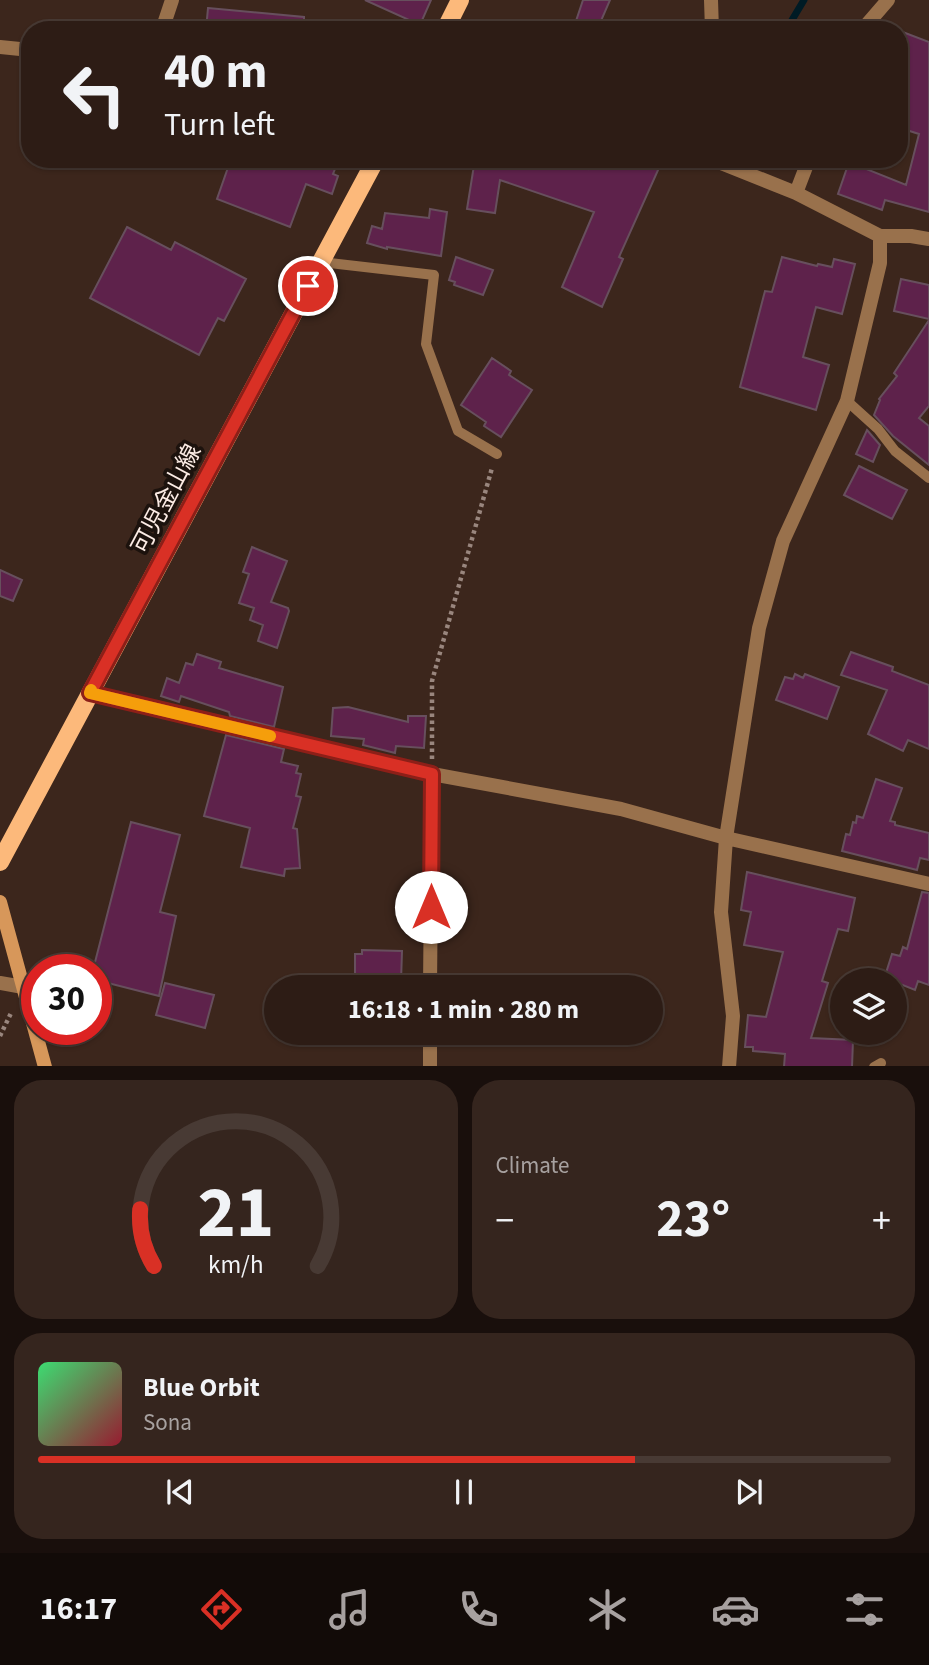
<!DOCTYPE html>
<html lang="en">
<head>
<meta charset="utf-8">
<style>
  :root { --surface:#2d1c15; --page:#35251e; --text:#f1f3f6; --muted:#a7a1a0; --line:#483a34; --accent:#d93025 }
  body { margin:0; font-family:"Source Sans 3","Noto Sans JP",sans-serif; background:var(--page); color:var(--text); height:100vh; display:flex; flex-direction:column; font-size:26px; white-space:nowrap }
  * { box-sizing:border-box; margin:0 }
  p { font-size:23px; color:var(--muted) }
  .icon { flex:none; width:38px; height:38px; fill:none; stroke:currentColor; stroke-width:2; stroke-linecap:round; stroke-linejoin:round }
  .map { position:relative; height:1066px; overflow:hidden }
  .sheet { display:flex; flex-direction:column; gap:14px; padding:14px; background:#190f0c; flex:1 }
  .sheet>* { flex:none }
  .guide { position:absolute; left:21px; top:21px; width:887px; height:147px; border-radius:28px; box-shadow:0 2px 5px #0004,0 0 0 2px var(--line); background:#2d1c15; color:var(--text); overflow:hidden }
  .fabs { position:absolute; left:830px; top:968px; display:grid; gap:14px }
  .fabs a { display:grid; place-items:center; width:77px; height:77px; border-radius:50%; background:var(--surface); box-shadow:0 2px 5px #0004,0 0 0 2px var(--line); font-size:35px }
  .speed { position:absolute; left:21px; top:954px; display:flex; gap:14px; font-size:35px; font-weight:700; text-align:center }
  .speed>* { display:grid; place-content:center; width:91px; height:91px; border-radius:50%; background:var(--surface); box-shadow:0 2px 5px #0004,0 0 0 2px var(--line); line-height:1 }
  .speed .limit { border:10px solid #d22; background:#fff; color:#111 }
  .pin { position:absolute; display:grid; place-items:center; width:60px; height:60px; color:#fff; margin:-30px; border:4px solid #fff; border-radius:50%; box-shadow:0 2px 7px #0007 }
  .me { position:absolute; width:77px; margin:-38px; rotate:0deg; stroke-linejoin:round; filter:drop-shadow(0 0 5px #0008) }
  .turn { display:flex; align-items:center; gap:24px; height:147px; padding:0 28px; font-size:32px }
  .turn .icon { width:91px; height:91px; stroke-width:2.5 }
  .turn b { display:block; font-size:49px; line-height:60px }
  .big { font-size:52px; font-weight:700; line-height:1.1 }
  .sheet .card { flex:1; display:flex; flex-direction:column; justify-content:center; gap:10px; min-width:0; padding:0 24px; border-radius:28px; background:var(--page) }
  .sheet .dial { align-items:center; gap:0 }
  .dial svg { height:182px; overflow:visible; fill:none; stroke:var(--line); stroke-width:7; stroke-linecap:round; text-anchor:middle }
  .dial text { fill:var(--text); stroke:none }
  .song { display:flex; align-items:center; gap:21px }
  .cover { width:84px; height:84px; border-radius:10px; background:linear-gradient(135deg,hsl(140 70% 55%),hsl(350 70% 35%)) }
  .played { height:7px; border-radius:4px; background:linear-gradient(90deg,var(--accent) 70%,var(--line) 70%) }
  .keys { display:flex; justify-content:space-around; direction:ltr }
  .heat { display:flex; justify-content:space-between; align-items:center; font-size:38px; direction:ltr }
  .sheet .tiles { flex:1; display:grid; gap:14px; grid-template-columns:1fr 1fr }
  .card:last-child { grid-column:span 2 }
  .trip { position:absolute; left:264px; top:975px; width:399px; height:70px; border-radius:35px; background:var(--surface); box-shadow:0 2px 5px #0004,0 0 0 2px var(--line); font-weight:700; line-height:70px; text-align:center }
  .tab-bar { display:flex; height:112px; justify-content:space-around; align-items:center; background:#120b08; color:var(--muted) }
  .tab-bar .icon { width:49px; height:49px }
  .tab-bar .on { color:var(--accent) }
  .tab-bar b { font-size:32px; color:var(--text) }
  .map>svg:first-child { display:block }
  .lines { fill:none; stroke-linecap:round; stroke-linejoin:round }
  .stream { stroke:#001b25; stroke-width:7 }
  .building { fill:#5e224b; stroke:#674f5d; stroke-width:2 }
  .path { stroke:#99867e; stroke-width:4.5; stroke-dasharray:3.5 3.5; stroke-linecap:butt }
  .lane { stroke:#99714c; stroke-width:10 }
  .street { stroke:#99714c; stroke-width:14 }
  .secondary { stroke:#d7975a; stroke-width:14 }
  .primary { stroke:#fcb97b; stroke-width:18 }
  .route-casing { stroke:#8d1f18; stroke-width:18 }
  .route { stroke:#d93025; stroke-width:12 }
  .slow { stroke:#f59e0b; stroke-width:12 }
  .labels { text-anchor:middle; stroke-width:7; stroke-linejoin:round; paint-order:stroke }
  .street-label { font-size:24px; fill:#fcece5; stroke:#1c120d }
</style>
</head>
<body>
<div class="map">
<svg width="929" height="1067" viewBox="0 0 929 1067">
  <rect width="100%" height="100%" fill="#3c261c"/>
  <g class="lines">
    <path class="stream" d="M 786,30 L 804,0"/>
  </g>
  <path class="building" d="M 365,0 L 431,0 L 420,25 Z
    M 583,0 L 610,0 L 597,30 L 573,30 Z
    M 208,8 L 304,17 L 304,30 L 206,30 Z
    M 900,31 L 929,42 L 929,212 L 885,200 L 882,210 L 838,194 L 849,162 L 906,185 L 919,134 L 900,128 Z
    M 231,159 L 339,159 L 333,174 L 338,176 L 332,194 L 306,184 L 290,227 L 217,199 Z
    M 475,159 L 557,159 L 588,169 L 592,159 L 663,159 L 619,257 L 623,259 L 602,307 L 562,287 L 594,212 L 500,180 L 495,213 L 467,209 Z
    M 430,209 L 447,212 L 441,256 L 387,247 L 387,249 L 367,243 L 372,226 L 382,229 L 385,213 L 429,218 Z
    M 127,227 L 171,250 L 175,242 L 246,279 L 224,321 L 218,318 L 199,355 L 90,298 Z
    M 456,257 L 493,270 L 483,295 L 454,285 L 455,282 L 449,280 Z
    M 782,257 L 817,266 L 818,264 L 832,267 L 834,259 L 855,264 L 842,314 L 816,307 L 803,357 L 829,365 L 816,410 L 740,387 L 765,291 L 772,292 Z
    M 901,279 L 929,285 L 929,319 L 894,311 Z
    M 929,320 L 929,406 L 919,418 L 929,426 L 929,465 L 893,436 L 874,415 L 880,400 L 879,399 L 897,376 L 894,373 Z
    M 492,358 L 511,371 L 509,375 L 532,390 L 501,437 L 484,426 L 486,422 L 461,405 Z
    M 867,430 L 880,445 L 873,462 L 856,454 Z
    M 859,466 L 907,490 L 892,519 L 844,495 Z
    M 252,547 L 287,561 L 271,602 L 288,608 L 289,611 L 277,648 L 258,641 L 263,625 L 250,620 L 254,608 L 239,603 L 249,574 L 243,572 Z
    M 0,570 L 22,580 L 13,601 L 0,596 Z
    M 851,652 L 893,667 L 892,671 L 929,685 L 929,749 L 908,740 L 903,751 L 868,734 L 887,690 L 841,675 Z
    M 197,654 L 221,662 L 219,668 L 283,687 L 274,727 L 230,716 L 229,712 L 181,696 L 179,702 L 161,696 L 167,678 L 179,683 L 186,663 L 193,665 Z
    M 795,674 L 803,678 L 805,674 L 839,687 L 827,719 L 776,700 L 785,677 L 793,679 Z
    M 348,707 L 408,722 L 408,716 L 426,716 L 424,748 L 396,746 L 395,753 L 363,745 L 364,739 L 331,736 L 333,708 Z
    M 226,735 L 284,749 L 281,762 L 298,766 L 296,773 L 301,774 L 296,796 L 301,797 L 293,828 L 297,829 L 300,868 L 285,869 L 284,876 L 241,867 L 250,828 L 204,816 Z
    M 876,779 L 902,788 L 890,821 L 895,822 L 895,825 L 929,833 L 929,860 L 920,858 L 917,870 L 842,851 L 846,834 L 850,835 L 853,822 L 856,823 L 857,816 L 863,818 Z
    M 131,822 L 180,835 L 160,912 L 176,916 L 159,996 L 96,980 L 96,970 L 93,970 Z
    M 747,872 L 855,898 L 848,931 L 838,929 L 822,981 L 828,983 L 811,1038 L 853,1040 L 852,1067 L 784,1067 L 785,1054 L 753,1051 L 753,1047 L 745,1047 L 748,1015 L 766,1017 L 783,952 L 744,945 L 751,912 L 741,910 Z
    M 922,892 L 929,893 L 929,985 L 918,981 L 915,990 L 890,980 L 891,975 L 886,973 L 892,954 L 900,956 L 903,947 L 907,949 Z
    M 362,950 L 402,951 L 401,982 L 355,981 L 355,954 L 362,954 Z
    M 165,983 L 214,995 L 205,1028 L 156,1015 Z"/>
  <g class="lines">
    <path class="path" d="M 432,759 L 432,681 L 492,468
      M 0,1036 L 12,1011"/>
    <path class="lane" d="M 321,262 L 434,275 L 426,344 L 458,431 L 497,454
      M 847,401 L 878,429 L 895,451 L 929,478
      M 874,1067 L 881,1063"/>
    <path class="street" d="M 711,0 L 712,30
      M 162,30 L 172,0
      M 862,30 L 888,0
      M 0,47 L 30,50
      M 711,159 L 796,193 L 880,236 L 911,236 L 929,239
      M 796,193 L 809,159
      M 90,693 L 432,774 L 621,809 L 726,838 L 929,884
      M 0,983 L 23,987
      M 430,987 L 432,774
      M 430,1067 L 430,1032
      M 729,1067 L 733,1016 L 721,912 L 726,838 L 759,628 L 783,541 L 847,401 L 880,263 L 880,236"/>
    <path class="secondary" d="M 0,902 L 45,1067"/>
    <path class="primary" d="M 445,30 L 460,0
      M 0,862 L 376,159"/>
  </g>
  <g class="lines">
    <defs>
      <path id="route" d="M 308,286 L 90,693 L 432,774 L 431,907"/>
    </defs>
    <use href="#route" class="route-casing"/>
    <use href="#route" class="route"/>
    <path class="slow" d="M 91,690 L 90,693 L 270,736"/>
  </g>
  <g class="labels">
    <g class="street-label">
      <text transform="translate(166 499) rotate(-62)" y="8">可児金山線</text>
    </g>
  </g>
</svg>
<div class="fabs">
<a><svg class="icon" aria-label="layers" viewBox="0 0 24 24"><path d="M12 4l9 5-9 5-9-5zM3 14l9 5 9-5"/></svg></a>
</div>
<div class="speed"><div class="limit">30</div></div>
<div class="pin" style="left:308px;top:286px;background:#d93025"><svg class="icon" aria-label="arrive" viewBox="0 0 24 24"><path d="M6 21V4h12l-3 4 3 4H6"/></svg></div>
<svg class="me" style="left:431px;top:907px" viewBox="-20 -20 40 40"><circle r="19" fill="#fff"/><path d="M0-13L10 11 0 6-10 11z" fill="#d93025"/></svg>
<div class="trip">16:18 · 1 min · 280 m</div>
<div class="guide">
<div class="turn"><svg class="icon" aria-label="left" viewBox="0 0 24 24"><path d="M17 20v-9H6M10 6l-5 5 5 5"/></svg><div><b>40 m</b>Turn left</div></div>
</div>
</div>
<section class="sheet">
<div class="tiles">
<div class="card dial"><svg viewBox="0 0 100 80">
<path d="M14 69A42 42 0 1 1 86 69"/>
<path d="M14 69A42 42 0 0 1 8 44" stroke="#d93025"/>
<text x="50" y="56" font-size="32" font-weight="700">21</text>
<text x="50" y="72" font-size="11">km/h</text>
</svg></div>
<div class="card"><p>Climate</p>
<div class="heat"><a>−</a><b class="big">23°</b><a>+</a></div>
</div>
<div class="card">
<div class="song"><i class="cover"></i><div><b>Blue Orbit</b><p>Sona</p></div></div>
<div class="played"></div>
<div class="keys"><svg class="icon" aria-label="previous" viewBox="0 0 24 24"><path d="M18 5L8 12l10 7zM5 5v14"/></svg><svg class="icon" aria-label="pause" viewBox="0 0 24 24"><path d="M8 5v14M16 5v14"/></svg><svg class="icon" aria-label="next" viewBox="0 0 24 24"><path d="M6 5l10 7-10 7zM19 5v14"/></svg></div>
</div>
</div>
</section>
<nav class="tab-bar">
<b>16:17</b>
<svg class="icon on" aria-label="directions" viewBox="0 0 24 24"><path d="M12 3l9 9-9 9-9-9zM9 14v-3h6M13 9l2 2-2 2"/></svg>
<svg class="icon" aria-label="music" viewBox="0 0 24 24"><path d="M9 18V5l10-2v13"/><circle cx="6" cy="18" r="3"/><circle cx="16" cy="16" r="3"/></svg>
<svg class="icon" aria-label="phone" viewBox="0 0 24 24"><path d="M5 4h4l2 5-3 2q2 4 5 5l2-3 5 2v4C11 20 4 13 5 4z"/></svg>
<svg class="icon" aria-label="climate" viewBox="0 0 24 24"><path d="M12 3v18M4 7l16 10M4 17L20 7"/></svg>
<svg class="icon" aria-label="car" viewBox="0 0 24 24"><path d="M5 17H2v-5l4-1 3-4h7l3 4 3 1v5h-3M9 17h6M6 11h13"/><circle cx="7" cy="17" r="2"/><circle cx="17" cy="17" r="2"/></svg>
<svg class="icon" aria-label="filters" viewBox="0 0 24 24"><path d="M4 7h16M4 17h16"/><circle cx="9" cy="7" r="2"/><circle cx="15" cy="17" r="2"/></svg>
</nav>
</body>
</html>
